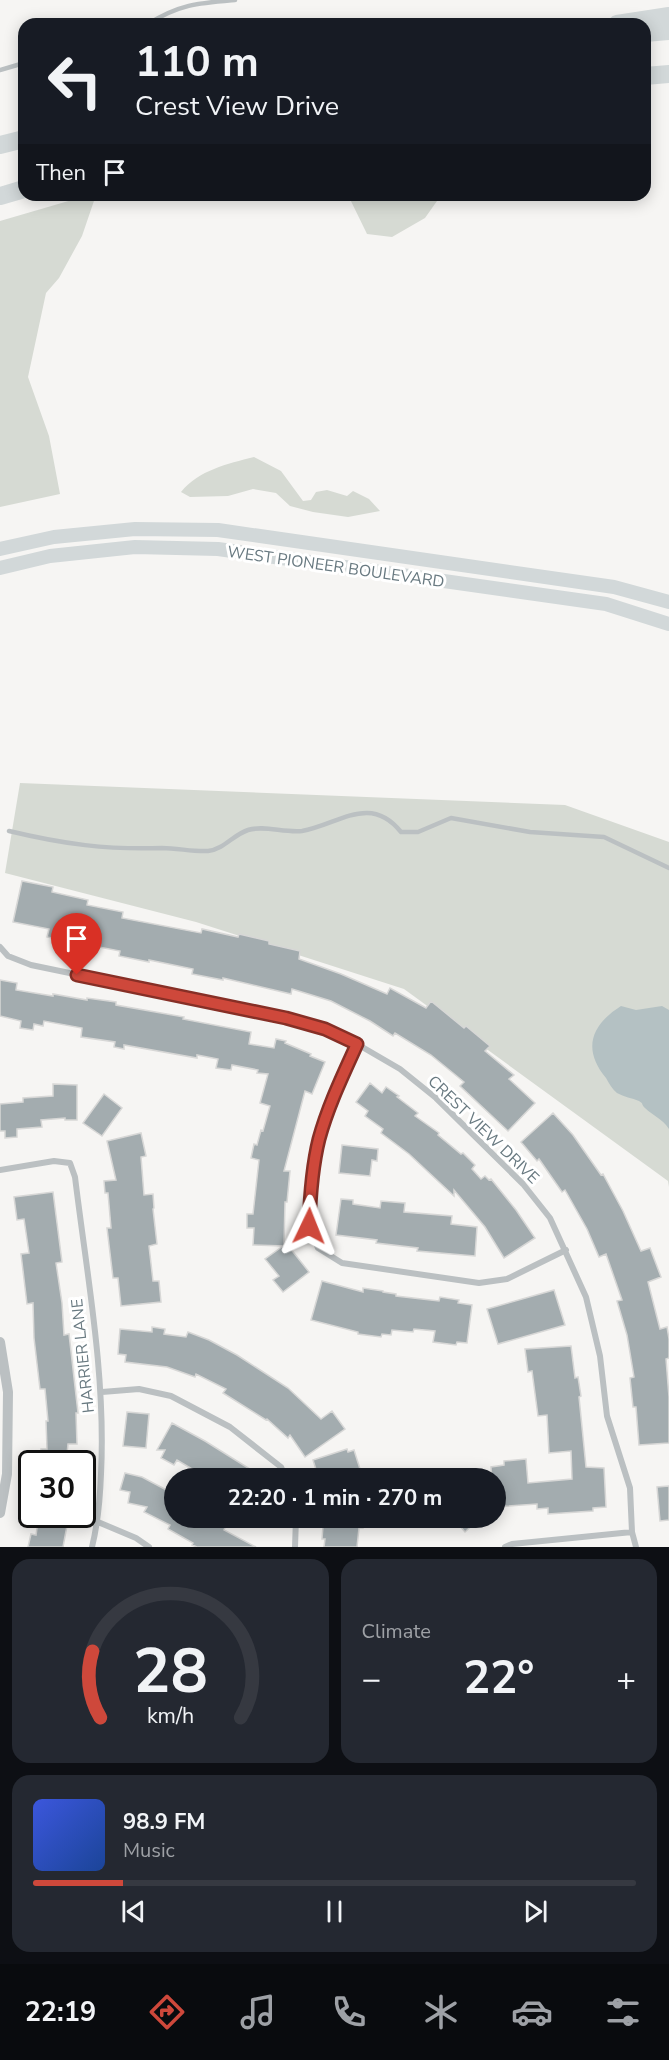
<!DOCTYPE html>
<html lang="en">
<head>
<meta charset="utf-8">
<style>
  :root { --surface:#171b24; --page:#242831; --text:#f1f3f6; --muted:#9ea1a6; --line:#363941; --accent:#ce483b }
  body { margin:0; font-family:"Nunito Sans",sans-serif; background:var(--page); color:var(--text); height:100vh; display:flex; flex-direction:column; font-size:22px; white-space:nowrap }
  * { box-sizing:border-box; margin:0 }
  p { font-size:20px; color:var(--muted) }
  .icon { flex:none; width:33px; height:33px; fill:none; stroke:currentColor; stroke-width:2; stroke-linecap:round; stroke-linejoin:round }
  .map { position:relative; height:1547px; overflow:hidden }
  .sheet { display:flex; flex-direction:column; gap:12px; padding:12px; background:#0d0f14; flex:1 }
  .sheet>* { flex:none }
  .top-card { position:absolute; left:18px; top:18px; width:633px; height:183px; border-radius:18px; box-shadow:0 3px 15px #0003; background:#171b24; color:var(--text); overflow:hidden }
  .speed { position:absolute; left:18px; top:1450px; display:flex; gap:12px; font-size:30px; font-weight:700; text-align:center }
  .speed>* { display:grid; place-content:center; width:78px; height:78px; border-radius:50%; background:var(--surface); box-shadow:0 3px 15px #0003; line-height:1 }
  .speed .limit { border:3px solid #111; border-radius:9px; background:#fff; color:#111 }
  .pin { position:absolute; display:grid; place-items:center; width:51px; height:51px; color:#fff; margin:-62px -26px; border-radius:50% 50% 50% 0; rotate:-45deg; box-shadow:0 0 6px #0007 }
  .pin .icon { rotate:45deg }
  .me { position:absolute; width:66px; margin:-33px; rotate:2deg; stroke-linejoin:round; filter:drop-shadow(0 0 4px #0008) }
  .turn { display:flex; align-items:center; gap:21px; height:126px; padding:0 18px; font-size:27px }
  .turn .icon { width:78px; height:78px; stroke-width:2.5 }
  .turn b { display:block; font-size:42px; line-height:51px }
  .then { display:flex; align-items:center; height:57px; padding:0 18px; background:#0003; gap:12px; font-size:22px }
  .big { font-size:45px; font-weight:700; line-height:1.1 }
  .sheet .tile { flex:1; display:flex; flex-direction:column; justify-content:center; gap:9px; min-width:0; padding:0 21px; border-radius:18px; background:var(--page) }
  .sheet .dial { align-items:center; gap:0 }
  .dial svg { height:156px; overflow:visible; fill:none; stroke:var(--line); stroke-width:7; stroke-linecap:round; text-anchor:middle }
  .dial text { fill:var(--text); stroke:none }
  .song { display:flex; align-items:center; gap:18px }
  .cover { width:72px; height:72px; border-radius:9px; background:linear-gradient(135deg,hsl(230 70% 55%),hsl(220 70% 35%)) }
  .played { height:6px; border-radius:3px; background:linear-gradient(90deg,var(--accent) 15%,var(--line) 15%) }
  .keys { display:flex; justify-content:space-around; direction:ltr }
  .heat { display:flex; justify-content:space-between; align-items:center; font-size:33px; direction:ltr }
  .sheet .tiles { flex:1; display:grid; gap:12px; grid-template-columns:1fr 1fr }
  .tile:last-child { grid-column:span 2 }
  .trip { position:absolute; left:164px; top:1468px; width:342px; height:60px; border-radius:30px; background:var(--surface); box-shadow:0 3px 15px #0003; font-weight:700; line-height:60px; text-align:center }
  .tabs { display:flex; height:96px; justify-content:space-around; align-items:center; background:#090b0e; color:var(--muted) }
  .tabs .icon { width:42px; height:42px }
  .tabs .on { color:var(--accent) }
  .tabs b { font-size:27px; color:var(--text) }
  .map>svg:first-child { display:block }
  .green { fill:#d6dad3 }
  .water { fill:#b4c1c3 }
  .building { fill:#a3acaf; stroke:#d7d7d6; stroke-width:1.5 }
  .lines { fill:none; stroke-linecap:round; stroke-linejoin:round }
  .service { stroke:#bbc0c2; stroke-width:4.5 }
  .minor { stroke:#bbc0c2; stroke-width:6 }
  .tertiary { stroke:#bbc0c2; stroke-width:10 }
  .secondary { stroke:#d2d8d9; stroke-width:14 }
  .motorway { stroke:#d2d8d9; stroke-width:18 }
  .route-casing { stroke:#862f26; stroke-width:15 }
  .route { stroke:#ce483b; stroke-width:10 }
  .labels { text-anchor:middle; stroke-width:6; stroke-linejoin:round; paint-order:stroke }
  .street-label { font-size:16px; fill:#687980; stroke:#fff }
</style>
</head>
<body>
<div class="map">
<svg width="669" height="1547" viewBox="0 0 669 1547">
  <rect width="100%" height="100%" fill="#f6f5f3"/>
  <path class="green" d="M 89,195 L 96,195 L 82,236 L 59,278 L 46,293 L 28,377 L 49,436 L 60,494 L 0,507 L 0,221 Z
    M 348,195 L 447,195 L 437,201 L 425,218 L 392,237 L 367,234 Z
    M 254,457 L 281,471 L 303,501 L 311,500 L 316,492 L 327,490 L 347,496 L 353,491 L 369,499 L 380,511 L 348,517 L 313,512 L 290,506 L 276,493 L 253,489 L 228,496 L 190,497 L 181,492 C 199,470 227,464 254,457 Z
    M 20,783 L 565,805 L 669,842 L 669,1187 L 668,1181 L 404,989 L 196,922 L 5,873 Z"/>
  <path class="water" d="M 621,1006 L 636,1010 L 662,1006 L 669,1010 L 669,1129 C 662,1118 653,1116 645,1108 C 640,1103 645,1105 639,1101 C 632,1098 624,1097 617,1093 C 612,1089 609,1083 606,1078 C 582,1049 591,1025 621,1006 Z"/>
  <path class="building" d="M 22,881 L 53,887 L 52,892 L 88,900 L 87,905 L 123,912 L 122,918 L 201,933 L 202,929 L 238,937 L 239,934 L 269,941 L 269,944 L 300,951 L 299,959 L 341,974 L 387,994 L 390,988 L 426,1008 L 431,1001 L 464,1028 L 466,1026 L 490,1046 L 485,1051 L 514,1075 L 509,1079 L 535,1103 L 508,1131 L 460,1086 L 464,1082 L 431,1055 L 395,1033 L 393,1036 L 370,1021 L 331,1001 L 292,989 L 291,994 L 223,978 L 223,980 L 192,974 L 193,969 L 149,960 L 149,962 L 119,956 L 120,951 L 47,937 L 49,929 L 13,922 Z
    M 0,980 L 17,983 L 16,990 L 53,996 L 53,994 L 87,1000 L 87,998 L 116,1002 L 116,1005 L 184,1017 L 183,1019 L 251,1032 L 249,1044 L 274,1048 L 276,1039 L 286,1041 L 285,1043 L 311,1054 L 310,1056 L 325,1062 L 312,1094 L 305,1091 L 284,1171 L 290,1171 L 287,1202 L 285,1202 L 284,1245 L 286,1243 L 309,1272 L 283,1292 L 273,1280 L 279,1276 L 265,1259 L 283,1246 L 253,1245 L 254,1228 L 247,1228 L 247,1214 L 253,1214 L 259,1160 L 251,1158 L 254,1144 L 257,1145 L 261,1130 L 263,1131 L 270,1106 L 260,1103 L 268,1074 L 257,1073 L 258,1070 L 232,1065 L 231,1070 L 216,1068 L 218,1059 L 197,1055 L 197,1058 L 124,1045 L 124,1049 L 114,1047 L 115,1042 L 81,1037 L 82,1028 L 44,1021 L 43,1026 L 34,1024 L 33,1030 L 20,1028 L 21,1021 L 0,1016 Z
    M 370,1083 L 382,1093 L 386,1087 L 399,1096 L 397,1097 L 418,1113 L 415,1116 L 439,1133 L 438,1135 L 461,1154 L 463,1153 L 475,1165 L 472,1169 L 481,1179 L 485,1176 L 489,1180 L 491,1179 L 516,1210 L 535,1238 L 504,1258 L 485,1227 L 454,1190 L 454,1196 L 409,1154 L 381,1133 L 383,1129 L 365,1116 L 368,1111 L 356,1102 Z
    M 53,1084 L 77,1085 L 77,1120 L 65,1120 L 65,1118 L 41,1120 L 42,1127 L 17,1129 L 17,1137 L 5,1138 L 5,1131 L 0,1131 L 0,1104 L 23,1102 L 23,1098 L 53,1096 Z
    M 104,1094 L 122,1108 L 102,1136 L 83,1123 Z
    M 553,1113 L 573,1135 L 601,1175 L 603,1174 L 623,1211 L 641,1251 L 650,1248 L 661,1277 L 648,1282 L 660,1329 L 667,1327 L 669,1339 L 669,1358 L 666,1359 L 669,1397 L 669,1443 L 639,1445 L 636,1407 L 633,1407 L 630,1378 L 634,1377 L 627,1335 L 617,1301 L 622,1300 L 606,1254 L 599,1257 L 587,1229 L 565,1190 L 562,1192 L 539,1159 L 537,1161 L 521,1142 Z
    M 141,1133 L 146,1156 L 141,1157 L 144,1195 L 153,1194 L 154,1208 L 153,1209 L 157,1244 L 149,1246 L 153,1281 L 159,1281 L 161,1302 L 121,1306 L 118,1278 L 113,1278 L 107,1228 L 111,1228 L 108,1193 L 105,1193 L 104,1181 L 116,1180 L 107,1141 Z
    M 342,1145 L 378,1149 L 377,1161 L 372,1160 L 370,1176 L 339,1173 Z
    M 53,1192 L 62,1262 L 56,1263 L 62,1303 L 64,1335 L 69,1334 L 78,1413 L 76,1413 L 77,1444 L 68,1444 L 66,1464 L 40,1464 L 41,1449 L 47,1449 L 46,1421 L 48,1421 L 45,1389 L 40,1389 L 34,1338 L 33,1303 L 27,1304 L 21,1254 L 29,1253 L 24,1219 L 17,1220 L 14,1197 Z
    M 341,1199 L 353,1200 L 353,1204 L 380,1208 L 381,1201 L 405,1203 L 404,1212 L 452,1216 L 451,1224 L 477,1227 L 475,1256 L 417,1251 L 418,1248 L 376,1243 L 377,1240 L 336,1235 Z
    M 322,1281 L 363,1292 L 363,1288 L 383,1291 L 383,1292 L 396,1294 L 396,1296 L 439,1301 L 440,1297 L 459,1300 L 458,1303 L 472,1305 L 467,1343 L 457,1342 L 456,1345 L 433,1342 L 435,1331 L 414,1329 L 413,1332 L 392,1330 L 391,1335 L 382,1334 L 381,1337 L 358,1334 L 358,1332 L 311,1320 Z
    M 554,1290 L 565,1325 L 498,1344 L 487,1309 Z
    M 152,1327 L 165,1329 L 164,1334 L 186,1337 L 188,1332 L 209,1340 L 237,1355 L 288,1388 L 321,1419 L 332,1411 L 345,1429 L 305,1457 L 290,1435 L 288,1438 L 267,1419 L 266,1420 L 223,1393 L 226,1389 L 196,1374 L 195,1377 L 167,1367 L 125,1362 L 126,1355 L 118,1354 L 120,1329 L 152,1332 Z
    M 571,1346 L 575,1378 L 578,1377 L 581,1396 L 579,1397 L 586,1467 L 604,1468 L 606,1507 L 593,1508 L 593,1511 L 548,1514 L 548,1508 L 537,1509 L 537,1504 L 495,1507 L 495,1479 L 492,1479 L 491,1467 L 504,1465 L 504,1461 L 526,1459 L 528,1483 L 572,1479 L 571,1451 L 549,1453 L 547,1415 L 538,1416 L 532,1371 L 528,1372 L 525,1349 Z
    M 127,1412 L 149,1414 L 146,1448 L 123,1446 Z
    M 172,1423 L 205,1441 L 253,1471 L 248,1479 L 209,1479 L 177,1460 L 174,1465 L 161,1458 L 165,1450 L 157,1450 Z
    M 347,1449 L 348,1452 L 354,1450 L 360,1469 L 328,1479 L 319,1479 L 313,1460 Z
    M 125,1473 L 142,1477 L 174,1494 L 174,1518 L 216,1518 L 227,1523 L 224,1530 L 256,1547 L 197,1547 L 192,1545 L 193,1543 L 168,1529 L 170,1525 L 144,1512 L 147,1507 L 128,1503 L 130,1492 L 120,1490 Z
    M 669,1486 L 669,1520 L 660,1521 L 657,1487 Z
    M 39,1515 L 69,1515 L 63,1547 L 28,1547 L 31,1534 L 36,1535 Z
    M 331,1518 L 364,1519 L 363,1528 L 359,1528 L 357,1547 L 324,1547 L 325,1539 L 322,1539 L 323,1526 L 330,1527 Z
    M 453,1518 L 480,1518 L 465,1532 Z"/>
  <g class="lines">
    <path class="service" d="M 148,24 C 180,4 199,3 235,0
      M 0,70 L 24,63
      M 9,831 C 63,844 107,850 162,848 C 178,848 193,852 208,851 C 224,849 233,835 248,830 C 264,825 284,833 302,831 C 338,825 370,793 401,832 L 418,832 L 451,818 L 530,832 L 604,837 L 669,868"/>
    <path class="minor" d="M 0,947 L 8,956 L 31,965 L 286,1018 L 325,1029 L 357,1044 L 400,1069 L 436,1098 L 523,1184 L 550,1218 L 586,1297 L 600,1356 L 607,1416 L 630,1488 L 632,1532 L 636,1547
      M 357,1044 L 338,1086 L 319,1139 L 311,1187 L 309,1226 L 318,1248 L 342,1263 L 479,1283 L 507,1279 L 566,1250
      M 0,1170 L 54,1161 L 70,1163 L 75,1177 C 87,1276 106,1375 101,1474 C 100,1500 98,1523 92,1547
      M 102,1392 L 139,1389 L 171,1396 L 230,1427 L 281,1467 L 286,1479
      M 98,1522 L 136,1538 L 149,1547
      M 295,1547 L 296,1518
      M 505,1547 L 512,1544 L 632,1532"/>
    <path class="tertiary" d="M 0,1342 L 8,1392 L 7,1474 L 0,1513"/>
    <path class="secondary" d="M 0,549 L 54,537 L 135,529 L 218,530 L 614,587 L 669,602
      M 0,568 L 50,556 L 135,547 L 218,549 L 606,604 L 669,624"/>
    <path class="motorway" d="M 617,24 L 669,16
      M 645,33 L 669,31
      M 645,76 L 669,74
      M 0,145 L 24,139
      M 0,196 L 24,189"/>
  </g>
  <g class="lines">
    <defs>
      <path id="route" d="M 77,975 L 286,1018 L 325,1029 L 357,1044 C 343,1075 328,1106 319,1139 C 312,1167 310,1197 309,1226"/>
    </defs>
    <use href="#route" class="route-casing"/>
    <use href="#route" class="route"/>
  </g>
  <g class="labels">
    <g class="street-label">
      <text transform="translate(336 566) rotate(8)" y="6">WEST PIONEER BOULEVARD</text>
      <text transform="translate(484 1129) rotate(44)" y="6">CREST VIEW DRIVE</text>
      <text transform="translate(82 1356) rotate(-96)" y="6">HARRIER LANE</text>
    </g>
  </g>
</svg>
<div class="speed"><div class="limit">30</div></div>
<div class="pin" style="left:77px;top:975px;background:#d93025"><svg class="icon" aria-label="arrive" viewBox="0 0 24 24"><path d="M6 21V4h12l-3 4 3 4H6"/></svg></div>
<svg class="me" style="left:309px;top:1226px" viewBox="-20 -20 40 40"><path d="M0-17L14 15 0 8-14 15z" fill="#ce483b" stroke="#fff" stroke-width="4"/></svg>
<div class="trip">22:20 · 1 min · 270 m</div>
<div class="top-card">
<div class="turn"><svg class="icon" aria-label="left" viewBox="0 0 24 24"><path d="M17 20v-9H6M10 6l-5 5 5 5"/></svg><div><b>110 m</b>Crest View Drive</div></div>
<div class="then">Then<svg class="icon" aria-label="arrive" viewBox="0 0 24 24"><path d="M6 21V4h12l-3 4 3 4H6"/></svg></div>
</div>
</div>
<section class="sheet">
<div class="tiles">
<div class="tile dial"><svg viewBox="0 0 100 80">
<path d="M14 69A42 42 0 1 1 86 69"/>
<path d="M14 69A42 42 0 0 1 10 35" stroke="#ce483b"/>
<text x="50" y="56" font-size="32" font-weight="700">28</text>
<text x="50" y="72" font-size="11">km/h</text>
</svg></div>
<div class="tile"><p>Climate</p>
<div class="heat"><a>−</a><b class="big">22°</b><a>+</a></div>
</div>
<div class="tile">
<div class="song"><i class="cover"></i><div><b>98.9 FM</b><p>Music</p></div></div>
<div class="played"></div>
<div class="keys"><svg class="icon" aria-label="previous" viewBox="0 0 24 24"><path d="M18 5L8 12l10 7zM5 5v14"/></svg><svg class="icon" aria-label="pause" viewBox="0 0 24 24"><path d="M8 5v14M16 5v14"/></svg><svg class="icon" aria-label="next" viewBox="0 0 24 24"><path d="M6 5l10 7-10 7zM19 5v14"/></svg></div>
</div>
</div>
</section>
<nav class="tabs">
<b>22:19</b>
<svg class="icon on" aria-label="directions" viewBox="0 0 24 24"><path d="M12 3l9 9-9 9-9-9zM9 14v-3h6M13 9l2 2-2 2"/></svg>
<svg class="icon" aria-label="music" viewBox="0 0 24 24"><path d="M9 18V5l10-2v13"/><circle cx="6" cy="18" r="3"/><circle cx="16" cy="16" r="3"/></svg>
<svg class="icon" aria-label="phone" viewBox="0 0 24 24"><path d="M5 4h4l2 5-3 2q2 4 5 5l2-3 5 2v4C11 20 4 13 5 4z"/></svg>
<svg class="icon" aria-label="climate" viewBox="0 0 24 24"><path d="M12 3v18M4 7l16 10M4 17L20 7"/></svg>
<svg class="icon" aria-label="car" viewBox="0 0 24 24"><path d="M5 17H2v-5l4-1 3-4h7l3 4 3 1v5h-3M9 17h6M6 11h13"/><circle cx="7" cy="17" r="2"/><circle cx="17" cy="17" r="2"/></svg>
<svg class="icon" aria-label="filters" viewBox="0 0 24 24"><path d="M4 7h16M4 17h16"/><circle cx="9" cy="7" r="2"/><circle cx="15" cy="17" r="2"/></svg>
</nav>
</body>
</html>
